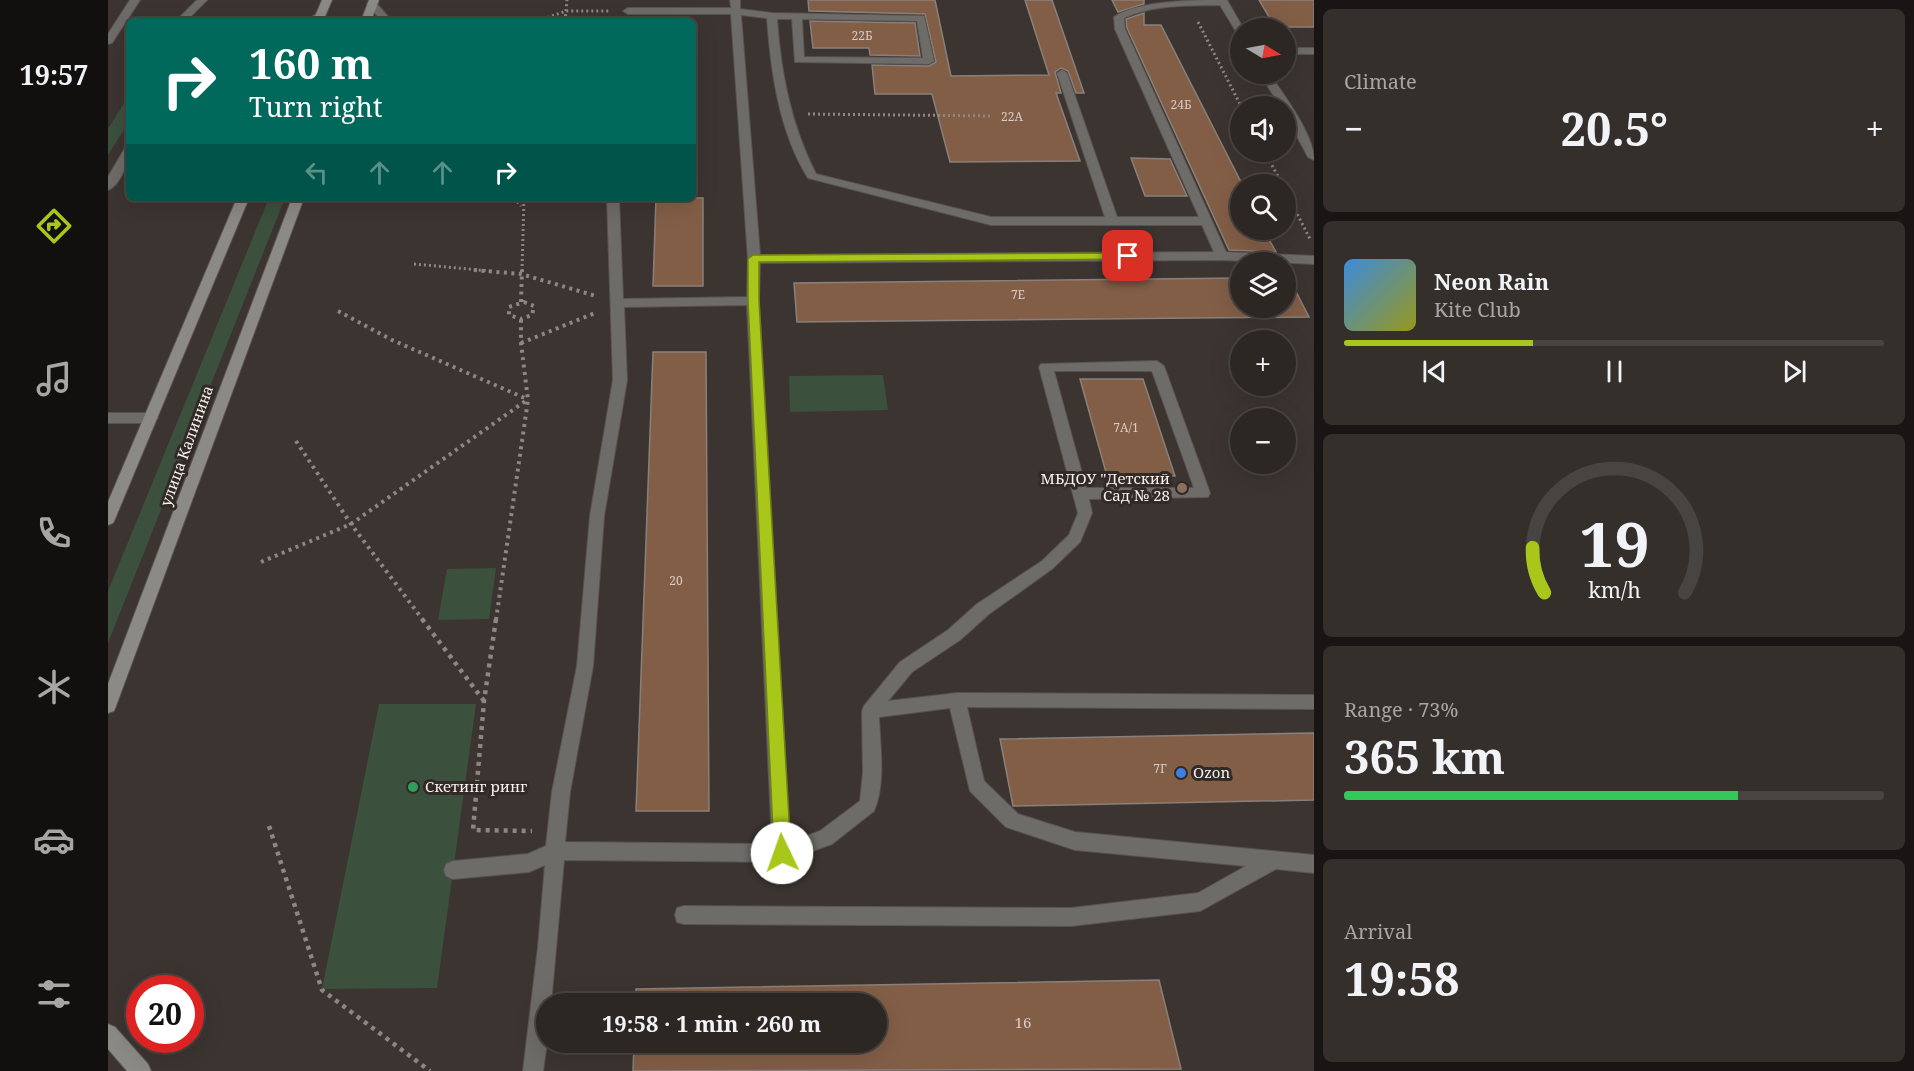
<!DOCTYPE html>
<html lang="en">
<head>
<meta charset="utf-8">
<style>
  :root { --surface:#2d2724; --page:#352f2c; --text:#f1f3f6; --muted:#a7a5a6; --line:#484441; --accent:#a9c71a }
  body { margin:0; font-family:"Noto Serif",serif; background:var(--page); color:var(--text); height:100vh; display:flex; flex-direction:column; font-size:22px; white-space:nowrap }
  * { box-sizing:border-box; margin:0 }
  p { font-size:20px; color:var(--muted) }
  .icon { flex:none; width:33px; height:33px; fill:none; stroke:currentColor; stroke-width:2; stroke-linecap:round; stroke-linejoin:round }
  .map { position:relative; flex:1; overflow:hidden }
  .sheet { display:flex; flex-direction:column; gap:9px; padding:9px; background:#191514; width:600px }
  .sheet>* { flex:none }
  .guide { position:absolute; left:18px; top:18px; width:570px; height:183px; border-radius:9px; box-shadow:0 6px 24px #0002,0 0 0 2px var(--line); background:#00695c; color:#fff; overflow:hidden }
  .needle { width:39px; rotate:100deg }
  .controls { position:absolute; left:1122px; top:18px; display:grid; gap:12px }
  .controls a { display:grid; place-items:center; width:66px; height:66px; border-radius:50%; background:var(--surface); box-shadow:0 6px 24px #0002,0 0 0 2px var(--line); font-size:30px }
  .speed { position:absolute; left:18px; top:975px; display:flex; gap:12px; font-size:30px; font-weight:700; text-align:center }
  .speed>* { display:grid; place-content:center; width:78px; height:78px; border-radius:50%; background:var(--surface); box-shadow:0 6px 24px #0002,0 0 0 2px var(--line); line-height:1 }
  .speed .limit { border:9px solid #d22; background:#fff; color:#111 }
  .pin { position:absolute; display:grid; place-items:center; width:51px; height:51px; color:#fff; margin:-26px; border-radius:12px; box-shadow:0 3px 9px #0006 }
  .me { position:absolute; width:66px; margin:-33px; rotate:357deg; stroke-linejoin:round; filter:drop-shadow(0 0 4px #0008) }
  .turn { display:flex; align-items:center; gap:21px; height:126px; padding:0 24px; font-size:27px }
  .turn .icon { width:78px; height:78px; stroke-width:2.5 }
  .turn b { display:block; font-size:42px; line-height:51px }
  .lanes { display:flex; align-items:center; height:57px; padding:0 24px; background:#0003; justify-content:center; gap:30px; direction:ltr }
  .lanes .off { opacity:.35 }
  .big { font-size:45px; font-weight:700; line-height:1.1 }
  .sheet .card { flex:1; display:flex; flex-direction:column; justify-content:center; gap:9px; min-width:0; padding:0 21px; border-radius:9px; background:var(--page) }
  .sheet .dial { align-items:center; gap:0 }
  .dial svg { height:156px; overflow:visible; fill:none; stroke:var(--line); stroke-width:7; stroke-linecap:round; text-anchor:middle }
  .dial text { fill:var(--text); stroke:none }
  .song { display:flex; align-items:center; gap:18px }
  .cover { width:72px; height:72px; border-radius:9px; background:linear-gradient(135deg,hsl(210 70% 55%),hsl(60 70% 35%)) }
  .played { height:6px; border-radius:3px; background:linear-gradient(90deg,var(--accent) 35%,var(--line) 35%) }
  .keys { display:flex; justify-content:space-around; direction:ltr }
  .heat { display:flex; justify-content:space-between; align-items:center; font-size:33px; direction:ltr }
  .charge { height:9px; border-radius:4px; background:linear-gradient(90deg,#34c759 73%,var(--line) 0) }
  .trip { position:absolute; left:428px; top:993px; width:351px; height:60px; border-radius:30px; background:var(--surface); box-shadow:0 6px 24px #0002,0 0 0 2px var(--line); font-weight:700; line-height:60px; text-align:center }
  main { display:flex; flex:1; min-height:0 }
  .dock { display:flex; flex-direction:column; width:108px; justify-content:space-around; align-items:center; background:#12100e; color:var(--muted) }
  .dock .icon { width:42px; height:42px }
  .dock .selected { color:var(--accent) }
  .dock b { font-size:27px; color:var(--text) }
  .map>svg:first-child { display:block }
  .green { fill:#3b503d }
  .building { fill:#835e47; stroke:#89807b; stroke-width:1.5 }
  .lines { fill:none; stroke-linecap:round; stroke-linejoin:round }
  .lane-casing { stroke:#5a524f; stroke-width:2 }
  .secondary-casing { stroke:#5a524f; stroke-width:2 }
  .path-far2 { stroke:#8d8682; stroke-width:3; stroke-dasharray:2 3; stroke-linecap:butt }
  .path-far1 { stroke:#8d8682; stroke-width:4; stroke-dasharray:3 4.5; stroke-linecap:butt }
  .path { stroke:#8d8682; stroke-width:4.5; stroke-dasharray:4 5; stroke-linecap:butt }
  .lane { fill:#6e6c69; fill-rule:evenodd }
  .secondary { fill:#8c8a85; fill-rule:evenodd }
  .route { fill:#a9c71a; stroke:#6e8111; stroke-width:1.5 }
  .education-dot { fill:#8d6e63; stroke:#312a26; stroke-width:2 }
  .shop-dot { fill:#3f7fe0; stroke:#312a26; stroke-width:2 }
  .leisure-dot { fill:#2e9e5b; stroke:#312a26; stroke-width:2 }
  .labels { text-anchor:middle; stroke-width:6; stroke-linejoin:round; paint-order:stroke }
  .number-label { font-size:12px; fill:#daccc5 }
  .street-label { font-size:15px; fill:#f7f1ef; stroke:#312a26 }
  .poi-label { font-size:15px; fill:#f7f1ef; stroke:#312a26; text-anchor:start }
  .near-number-label { font-size:15px; fill:#daccc5 }
</style>
</head>
<body>
<main>
<nav class="dock">
<b>19:57</b>
<svg class="icon selected" aria-label="directions" viewBox="0 0 24 24"><path d="M12 3l9 9-9 9-9-9zM9 14v-3h6M13 9l2 2-2 2"/></svg>
<svg class="icon" aria-label="music" viewBox="0 0 24 24"><path d="M9 18V5l10-2v13"/><circle cx="6" cy="18" r="3"/><circle cx="16" cy="16" r="3"/></svg>
<svg class="icon" aria-label="phone" viewBox="0 0 24 24"><path d="M5 4h4l2 5-3 2q2 4 5 5l2-3 5 2v4C11 20 4 13 5 4z"/></svg>
<svg class="icon" aria-label="climate" viewBox="0 0 24 24"><path d="M12 3v18M4 7l16 10M4 17L20 7"/></svg>
<svg class="icon" aria-label="car" viewBox="0 0 24 24"><path d="M5 17H2v-5l4-1 3-4h7l3 4 3 1v5h-3M9 17h6M6 11h13"/><circle cx="7" cy="17" r="2"/><circle cx="17" cy="17" r="2"/></svg>
<svg class="icon" aria-label="filters" viewBox="0 0 24 24"><path d="M4 7h16M4 17h16"/><circle cx="9" cy="7" r="2"/><circle cx="15" cy="17" r="2"/></svg>
</nav>
<div class="map">
<svg width="1206" height="1071" viewBox="0 0 1206 1071">
  <rect width="100%" height="100%" fill="#3c3430"/>
  <path class="green" d="M 21,95 L 21,122 L 0,155 L 0,129 Z
    M 161,198 L 177,198 L 0,643 L 0,591 Z
    M 775,375 L 780,410 L 682,412 L 681,376 Z
    M 388,568 L 381,619 L 330,620 L 339,569 Z
    M 271,704 L 368,704 L 329,988 L 214,989 Z"/>
  <path class="building" d="M 700,0 L 827,0 L 843,76 L 941,75 L 917,0 L 944,0 L 976,93 L 968,93 L 960,71 L 953,68 L 947,72 L 953,93 L 948,93 L 972,161 L 842,162 L 824,94 L 767,94 L 764,65 L 821,66 L 828,62 L 817,14 L 701,11 Z
    M 1004,0 L 1036,0 L 1036,4 L 1010,12 Z
    M 1151,0 L 1206,0 L 1206,27 L 1167,27 Z
    M 1036,13 L 1036,25 L 1053,25 L 1134,184 L 1132,230 L 1156,230 L 1168,252 L 1121,250 L 1019,28 L 1018,19 Z
    M 702,21 L 807,23 L 812,56 L 762,55 L 761,48 L 705,48 Z
    M 1023,158 L 1062,159 L 1079,196 L 1037,196 Z
    M 548,198 L 595,198 L 595,286 L 545,286 Z
    M 1178,272 L 1201,317 L 689,322 L 686,283 L 1132,278 L 1132,308 L 1178,308 Z
    M 545,352 L 598,352 L 601,811 L 528,811 Z
    M 972,379 L 1035,379 L 1067,476 L 999,476 Z
    M 1206,733 L 1206,800 L 905,806 L 892,739 Z
    M 1051,980 L 1073,1069 L 525,1071 L 526,1042 L 768,1042 L 768,1004 L 527,1004 L 528,989 Z"/>
  <g class="lines">
    <defs>
      <path id="lane" d="M 22,0 L 32,0 L 4,43 L 0,44 L 0,34 Z
        M 89,0 L 99,0 L 78,21 L 68,21 Z
        M 622,0 L 632,0 L 632,9 L 664,13 L 816,16 L 826,61 L 821,64 L 687,62 L 684,19 L 669,19 C 673,74 683,125 708,174 L 883,217 L 997,217 L 949,73 L 954,70 L 959,73 L 1009,217 L 1091,217 L 1007,29 L 1006,17 C 1031,0 1088,0 1119,0 L 1135,28 L 1132,28 L 1132,34 L 1129,33 L 1112,5 C 1080,6 1046,4 1016,18 L 1017,29 L 1118,252 L 1206,256 L 1206,264 L 1114,260 L 652,263 L 651,301 L 682,842 L 712,831 L 752,801 L 755,773 L 754,711 L 756,706 L 792,662 L 840,630 L 869,604 L 934,561 L 961,535 L 970,513 L 931,367 L 933,364 L 1049,361 L 1056,366 L 1102,493 L 1100,497 L 981,499 L 984,513 L 972,542 L 944,569 L 881,614 L 852,640 L 804,672 L 780,701 L 849,693 L 1206,695 L 1206,709 L 859,707 L 876,781 L 910,814 L 967,832 L 1206,855 L 1206,873 L 1168,869 L 1092,911 L 963,926 L 576,924 L 569,922 L 567,915 L 569,908 L 576,906 L 963,908 L 1090,893 L 1138,866 L 967,850 L 898,827 L 862,791 L 842,708 L 771,717 C 772,746 778,784 766,811 L 724,844 L 674,862 L 456,860 L 443,1004 L 438,1004 L 439,1042 L 435,1071 L 415,1071 L 430,947 L 437,865 L 421,872 L 345,879 L 338,876 L 336,870 L 338,864 L 345,861 L 420,854 L 438,846 L 444,792 L 469,666 L 482,516 L 505,380 L 499,198 L 511,198 L 515,299 L 639,297 L 640,259 L 623,14 L 520,14 L 515,11 L 520,8 L 623,8 ZM 633,15 L 659,18 C 663,73 671,131 700,178 L 883,225 L 1094,225 L 1106,252 L 652,255 ZM 694,19 L 809,21 L 815,58 L 696,57 ZM 639,305 L 664,844 L 457,842 L 462,792 L 485,666 L 496,516 L 519,380 L 516,307 ZM 946,371 L 1044,371 L 1086,488 L 978,488 Z
        M 261,2 L 267,2 L 284,21 L 274,21 L 259,4 Z
        M 214,11 L 217,12 L 217,16 L 208,21 L 196,21 Z
        M 1178,48 L 1206,48 L 1206,54 L 1178,54 Z
        M 1152,74 L 1162,74 C 1176,96 1206,134 1206,160 L 1200,157 L 1178,116 L 1178,106 L 1172,106 Z
        M 21,147 C 21,160 13,185 0,190 L 0,177 L 17,148 Z
        M 0,413 L 43,413 L 50,418 L 43,423 L 0,423 Z"/>
      <path id="secondary" d="M 214,0 L 224,0 L 215,21 L 205,21 Z
        M 261,0 L 271,0 L 263,21 L 253,21 Z
        M 129,198 L 141,198 L 7,519 L 5,523 L 0,525 L 0,502 Z
        M 184,198 L 196,198 L 8,706 L 6,711 L 0,713 L 0,684 Z
        M 0,1024 L 7,1027 L 40,1064 L 43,1071 L 19,1071 L 0,1049 Z"/>
    </defs>
    <use href="#lane" class="lane-casing"/>
    <use href="#secondary" class="secondary-casing"/>
    <path class="path-far2" d="M 430,21 L 458,11 L 501,11
      M 457,21 L 459,0
      M 1090,22 L 1133,106
      M 700,114 L 885,116
      M 1157,152 L 1174,184
      M 1178,192 L 1202,239
      M 406,198 L 413,206
      M 306,264 L 382,271
      M 414,271 L 416,198"/>
    <path class="path-far1" d="M 366,270 L 413,274 L 488,296
      M 413,302 L 414,270
      M 416,302 L 426,306 L 424,315 L 413,319 L 401,315 L 401,307 Z
      M 230,311 L 284,340 L 419,399
      M 413,343 L 487,313
      M 188,441 L 243,524 L 315,620
      M 153,562 L 243,524 L 419,400
      M 388,620 L 420,400 L 413,343 L 413,319"/>
    <path class="path" d="M 314,619 L 376,701
      M 388,619 L 376,701 L 365,830 L 424,831
      M 161,826 L 214,990 L 322,1071"/>
    <use href="#lane" class="lane"/>
    <use href="#secondary" class="secondary"/>
  </g>
  <path class="route" d="M 1020,253 L 1024,254 L 1024,259 L 651,262 L 651,301 L 683,853 L 680,859 L 674,861 L 668,859 L 666,853 L 640,301 L 640,259 L 645,255 Z"/>
  <circle class="education-dot" cx="1074" cy="488" r="6"/>
  <circle class="shop-dot" cx="1073" cy="773" r="6"/>
  <circle class="leisure-dot" cx="305" cy="787" r="6"/>
  <g class="labels">
    <g class="number-label">
      <text x="754" y="40">22Б</text>
      <text x="1073" y="109">24Б</text>
      <text x="904" y="121">22А</text>
      <text x="910" y="299">7Е</text>
      <text x="1018" y="432">7А/1</text>
      <text x="568" y="585">20</text>
      <text x="1052" y="773">7Г</text>
    </g>
    <g class="street-label">
      <text transform="translate(79 446) rotate(-70)" y="5">улица Калинина</text>
    </g>
    <g class="poi-label">
      <text x="1062" y="484" text-anchor="end">МБДОУ "Детский<tspan x="1062" dy="17">Сад № 28</tspan></text>
      <text x="1085" y="778">Ozon</text>
      <text x="317" y="792">Скетинг ринг</text>
    </g>
    <g class="near-number-label">
      <text x="915" y="1028">16</text>
    </g>
  </g>
</svg>
<div class="controls">
<a><svg class="needle" viewBox="-14 -14 28 28"><path d="M0-13l5 13h-10z" fill="#e53935"/><path d="M0 13l5-13h-10z" fill="#a7a5a6"/></svg></a>
<a><svg class="icon" aria-label="sound" viewBox="0 0 24 24"><path d="M4 9h4l5-4v14l-5-4H4zM17 9q2 3 0 6"/></svg></a>
<a><svg class="icon" aria-label="search" viewBox="0 0 24 24"><circle cx="10" cy="10" r="6"/><path d="M15 15l6 6"/></svg></a>
<a><svg class="icon" aria-label="layers" viewBox="0 0 24 24"><path d="M12 4l9 5-9 5-9-5zM3 14l9 5 9-5"/></svg></a>
<a>+</a>
<a>−</a>
</div>
<div class="speed"><div class="limit">20</div></div>
<div class="pin" style="left:1020px;top:256px;background:#d93025"><svg class="icon" aria-label="arrive" viewBox="0 0 24 24"><path d="M6 21V4h12l-3 4 3 4H6"/></svg></div>
<svg class="me" style="left:674px;top:853px" viewBox="-20 -20 40 40"><circle r="19" fill="#fff"/><path d="M0-13L10 11 0 6-10 11z" fill="#a9c71a"/></svg>
<div class="trip">19:58 · 1 min · 260 m</div>
<div class="guide">
<div class="turn"><svg class="icon" aria-label="right" viewBox="0 0 24 24"><path d="M7 20v-9h11M14 6l5 5-5 5"/></svg><div><b>160 m</b>Turn right</div></div>
<div class="lanes"><svg class="icon off" aria-label="left" viewBox="0 0 24 24"><path d="M17 20v-9H6M10 6l-5 5 5 5"/></svg><svg class="icon off" aria-label="ahead" viewBox="0 0 24 24"><path d="M12 20V5M6 11l6-6 6 6"/></svg><svg class="icon off" aria-label="ahead" viewBox="0 0 24 24"><path d="M12 20V5M6 11l6-6 6 6"/></svg><svg class="icon" aria-label="right" viewBox="0 0 24 24"><path d="M7 20v-9h11M14 6l5 5-5 5"/></svg></div>
</div>
</div>
<section class="sheet">
<div class="card"><p>Climate</p>
<div class="heat"><a>−</a><b class="big">20.5°</b><a>+</a></div>
</div>
<div class="card">
<div class="song"><i class="cover"></i><div><b>Neon Rain</b><p>Kite Club</p></div></div>
<div class="played"></div>
<div class="keys"><svg class="icon" aria-label="previous" viewBox="0 0 24 24"><path d="M18 5L8 12l10 7zM5 5v14"/></svg><svg class="icon" aria-label="pause" viewBox="0 0 24 24"><path d="M8 5v14M16 5v14"/></svg><svg class="icon" aria-label="next" viewBox="0 0 24 24"><path d="M6 5l10 7-10 7zM19 5v14"/></svg></div>
</div>
<div class="card dial"><svg viewBox="0 0 100 80">
<path d="M14 69A42 42 0 1 1 86 69"/>
<path d="M14 69A42 42 0 0 1 8 46" stroke="#a9c71a"/>
<text x="50" y="56" font-size="32" font-weight="700">19</text>
<text x="50" y="72" font-size="11">km/h</text>
</svg></div>
<div class="card"><p>Range · 73%</p><b class="big">365 km</b><div class="charge"></div></div>
<div class="card"><p>Arrival</p><b class="big">19:58</b></div>
</section>
</main>
</body>
</html>
